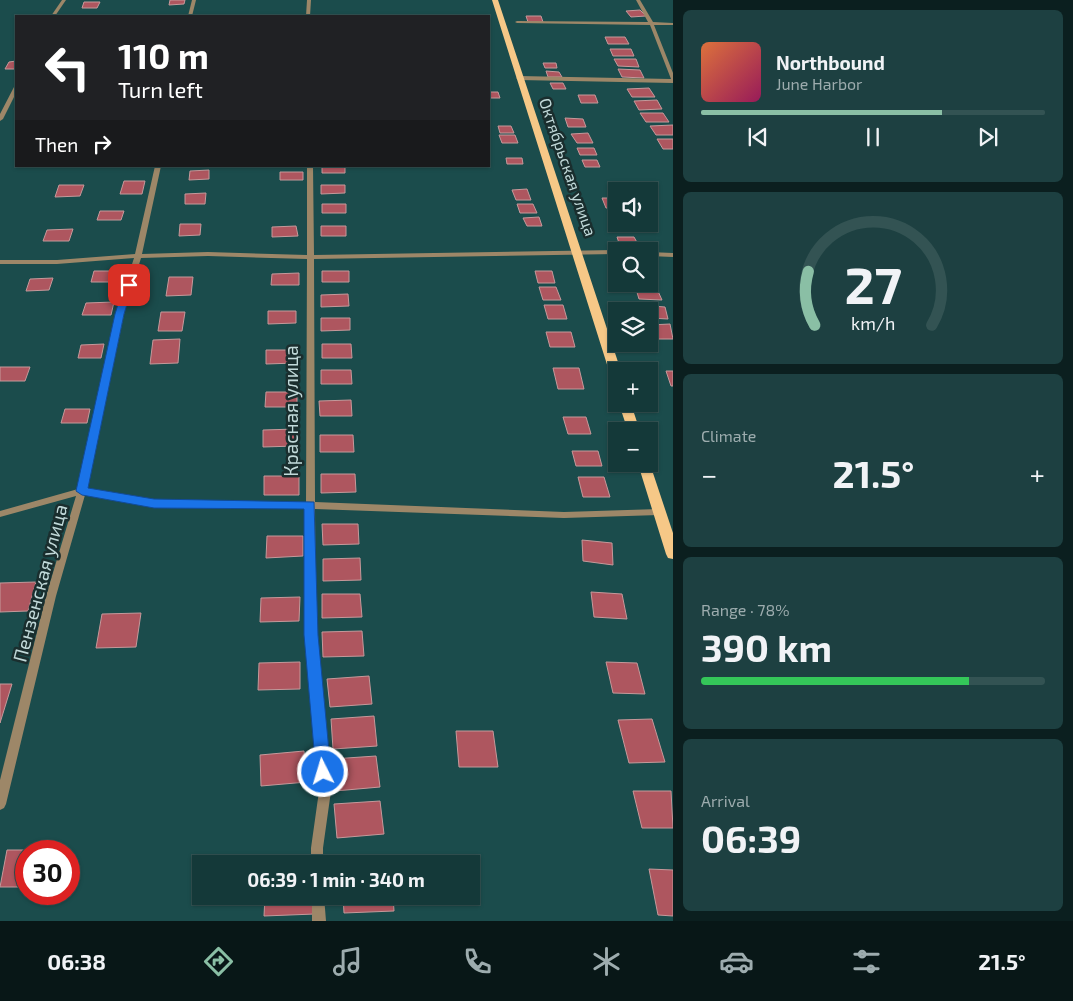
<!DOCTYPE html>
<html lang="en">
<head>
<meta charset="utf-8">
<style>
  :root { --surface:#143939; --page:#1d4041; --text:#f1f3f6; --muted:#9dacae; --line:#335353; --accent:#8abfa5 }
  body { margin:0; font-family:"Exo 2",sans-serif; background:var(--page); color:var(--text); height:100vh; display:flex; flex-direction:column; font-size:19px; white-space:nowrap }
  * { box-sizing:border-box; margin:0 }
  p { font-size:16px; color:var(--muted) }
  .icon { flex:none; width:28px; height:28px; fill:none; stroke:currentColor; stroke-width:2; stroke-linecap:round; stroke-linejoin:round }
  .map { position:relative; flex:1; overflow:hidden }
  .panel { display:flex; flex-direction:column; gap:10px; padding:10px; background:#0b1f1f; width:400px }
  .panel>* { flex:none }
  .banner { position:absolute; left:15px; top:15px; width:475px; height:152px; border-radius:0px; box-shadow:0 1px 4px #0004,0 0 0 1px var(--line); background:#202124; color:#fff; overflow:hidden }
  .buttons { position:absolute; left:608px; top:182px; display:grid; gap:10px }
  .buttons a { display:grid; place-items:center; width:50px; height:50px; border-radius:0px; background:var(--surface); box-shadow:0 1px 4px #0004,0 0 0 1px var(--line); font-size:25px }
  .speed { position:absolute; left:15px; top:840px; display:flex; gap:10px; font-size:25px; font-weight:700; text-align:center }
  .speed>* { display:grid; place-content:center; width:65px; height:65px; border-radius:50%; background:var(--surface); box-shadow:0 1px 4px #0004,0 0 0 1px var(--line); line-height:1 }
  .speed .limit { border:8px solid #d22; background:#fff; color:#111 }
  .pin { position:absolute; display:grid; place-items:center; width:42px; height:42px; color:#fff; margin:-21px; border-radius:10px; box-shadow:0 2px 8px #0006 }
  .me { position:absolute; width:55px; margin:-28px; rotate:355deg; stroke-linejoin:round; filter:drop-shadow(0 0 4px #0008) }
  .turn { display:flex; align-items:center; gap:18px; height:105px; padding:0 20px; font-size:22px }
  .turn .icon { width:65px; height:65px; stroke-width:2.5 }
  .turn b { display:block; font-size:35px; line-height:42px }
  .then { display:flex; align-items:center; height:48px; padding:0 20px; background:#0003; gap:10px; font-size:19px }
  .big { font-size:38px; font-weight:700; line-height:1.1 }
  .panel .widget { flex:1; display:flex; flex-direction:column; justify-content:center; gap:8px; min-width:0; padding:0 18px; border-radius:8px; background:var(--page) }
  .panel .dial { align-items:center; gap:0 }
  .dial svg { height:130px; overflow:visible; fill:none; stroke:var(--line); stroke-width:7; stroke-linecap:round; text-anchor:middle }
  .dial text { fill:var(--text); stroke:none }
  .song { display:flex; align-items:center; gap:15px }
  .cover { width:60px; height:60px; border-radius:8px; background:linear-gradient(135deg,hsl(20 70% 55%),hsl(330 70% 35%)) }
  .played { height:5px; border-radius:2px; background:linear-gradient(90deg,var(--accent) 70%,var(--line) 70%) }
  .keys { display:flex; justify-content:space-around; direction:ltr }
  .heat { display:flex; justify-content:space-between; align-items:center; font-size:28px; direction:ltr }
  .charge { height:8px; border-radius:4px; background:linear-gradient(90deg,#34c759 78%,var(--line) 0) }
  .trip { position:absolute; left:192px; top:855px; width:288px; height:50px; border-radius:0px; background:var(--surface); box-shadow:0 1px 4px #0004,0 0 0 1px var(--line); font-weight:700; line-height:50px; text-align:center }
  .dock { display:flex; height:80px; justify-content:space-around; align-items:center; background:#081717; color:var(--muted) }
  .dock .icon { width:35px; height:35px }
  .dock .on { color:var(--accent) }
  .dock b { font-size:22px; color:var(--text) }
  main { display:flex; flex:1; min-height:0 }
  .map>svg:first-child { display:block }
  .building { fill:#ae565f; stroke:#c5999b }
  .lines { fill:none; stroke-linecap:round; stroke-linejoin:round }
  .minor { fill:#9d8768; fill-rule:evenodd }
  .major { fill:#f6c887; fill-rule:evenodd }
  .route { fill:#1a73e8; stroke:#114b97 }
  .labels { text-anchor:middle; stroke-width:5; stroke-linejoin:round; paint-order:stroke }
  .far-street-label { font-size:16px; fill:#c1d9d9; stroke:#1a2e2e }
  .street-label { font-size:19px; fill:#c1d9d9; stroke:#1a2e2e }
</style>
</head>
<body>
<main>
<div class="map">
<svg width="673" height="921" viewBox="0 0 673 921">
  <rect width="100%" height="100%" fill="#1b4c4c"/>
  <path class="building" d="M 170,0 L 185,0 L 184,4 L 169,5 Z
    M 84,2 L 100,2 L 97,8 L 82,8 Z
    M 640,10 L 646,16 L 631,17 L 626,11 Z
    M 526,16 L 541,16 L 543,22 L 528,22 Z
    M 605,37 L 625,37 L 629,44 L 608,44 Z
    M 610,49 L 631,49 L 634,56 L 613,56 Z
    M 614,59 L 636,59 L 639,67 L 618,66 Z
    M 16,61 L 16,69 L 5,69 L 9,62 Z
    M 543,63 L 556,63 L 557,68 L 545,68 Z
    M 618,69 L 640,70 L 644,78 L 622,77 Z
    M 546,71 L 559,72 L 562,77 L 548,77 Z
    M 550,83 L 563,83 L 566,89 L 553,89 Z
    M 649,88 L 655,97 L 632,97 L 627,89 Z
    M 489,92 L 498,92 L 500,98 L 489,98 Z
    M 578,95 L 595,95 L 598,103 L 581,103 Z
    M 657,100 L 662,109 L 639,110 L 634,101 Z
    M 640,113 L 663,113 L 669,122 L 646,122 Z
    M 565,118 L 583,119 L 586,127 L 568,127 Z
    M 673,125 L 673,135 L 656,135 L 650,126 Z
    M 498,126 L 511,126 L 514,133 L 500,133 Z
    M 588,133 L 593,143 L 577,143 L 571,134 Z
    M 499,135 L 515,135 L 518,143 L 502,143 Z
    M 657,139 L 673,139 L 673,149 L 663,149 Z
    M 577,148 L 594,148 L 597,155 L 580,155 Z
    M 506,158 L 522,158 L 523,164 L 507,164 Z
    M 582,160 L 597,160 L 600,167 L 585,167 Z
    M 322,166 L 345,166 L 345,173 L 322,173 Z
    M 209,170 L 209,179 L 189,180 L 190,171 Z
    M 280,172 L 303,172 L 303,180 L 280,180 Z
    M 124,181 L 145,181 L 142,194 L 120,194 Z
    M 59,185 L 84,185 L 80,196 L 55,197 Z
    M 321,185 L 345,185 L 345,193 L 321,194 Z
    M 527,189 L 531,200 L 516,200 L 512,190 Z
    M 206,193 L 205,204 L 185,204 L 185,194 Z
    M 602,198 L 616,198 L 616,208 L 606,208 Z
    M 322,204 L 346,204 L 346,213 L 322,213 Z
    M 517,204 L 533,204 L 537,213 L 520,213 Z
    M 100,211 L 124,211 L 121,220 L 97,220 Z
    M 539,217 L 542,226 L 527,226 L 523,218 Z
    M 610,223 L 628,224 L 633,232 L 615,232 Z
    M 180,224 L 201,224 L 200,235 L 179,236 Z
    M 296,226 L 298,236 L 272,237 L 272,227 Z
    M 321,226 L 346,226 L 346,236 L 321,236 Z
    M 73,229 L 69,241 L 43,241 L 47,230 Z
    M 617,237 L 634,237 L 639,246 L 620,246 Z
    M 94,271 L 121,271 L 118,282 L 91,282 Z
    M 322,271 L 349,271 L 349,282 L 322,282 Z
    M 535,271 L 552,271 L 555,283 L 538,283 Z
    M 299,273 L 299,285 L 271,285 L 272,274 Z
    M 169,277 L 193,277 L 191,295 L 166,296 Z
    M 53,278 L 49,290 L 26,291 L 30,279 Z
    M 539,287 L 556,287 L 561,300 L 543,300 Z
    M 636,289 L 657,289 L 662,300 L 639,299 Z
    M 348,294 L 349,306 L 321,307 L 321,295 Z
    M 114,302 L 111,315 L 82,315 L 86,303 Z
    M 544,305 L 563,305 L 567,319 L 548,319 Z
    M 641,305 L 665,307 L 668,319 L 649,318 L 649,311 L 643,311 Z
    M 268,311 L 296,311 L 296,323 L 268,324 Z
    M 161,312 L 185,312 L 182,331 L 158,331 Z
    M 321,318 L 350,318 L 350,330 L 321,331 Z
    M 670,324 L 673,339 L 652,339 L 649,325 Z
    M 546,332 L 571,332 L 575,347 L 550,347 Z
    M 180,339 L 178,363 L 150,364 L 153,340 Z
    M 104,344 L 101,358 L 78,358 L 81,345 Z
    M 322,344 L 351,344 L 352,358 L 322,358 Z
    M 266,350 L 296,350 L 296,363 L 266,364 Z
    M 0,367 L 30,367 L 25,381 L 0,381 Z
    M 553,368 L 579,368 L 584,389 L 558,389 Z
    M 321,370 L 351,370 L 352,384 L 321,384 Z
    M 666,371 L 673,371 L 673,386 L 671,386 Z
    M 266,392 L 297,392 L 297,407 L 265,407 Z
    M 351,400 L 352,416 L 320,416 L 319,401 Z
    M 65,409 L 90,409 L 87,423 L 61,423 Z
    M 563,417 L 586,417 L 591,434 L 568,434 Z
    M 296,429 L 296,446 L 263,447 L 263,430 Z
    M 320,435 L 353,435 L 354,452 L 320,452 Z
    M 572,451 L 598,451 L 602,466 L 576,466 Z
    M 321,474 L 355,474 L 356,492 L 321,493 Z
    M 264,476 L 299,476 L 299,495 L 264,495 Z
    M 578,477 L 604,477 L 610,497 L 583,497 Z
    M 322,524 L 358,524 L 359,544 L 323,545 Z
    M 267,536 L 303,536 L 303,556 L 266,558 Z
    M 582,540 L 612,543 L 613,565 L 583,561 Z
    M 360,558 L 361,580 L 323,581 L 323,559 Z
    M 36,582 L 28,611 L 0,612 L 0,583 Z
    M 591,592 L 622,594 L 627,619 L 594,617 Z
    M 322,594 L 360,594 L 362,617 L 322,618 Z
    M 300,597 L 299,621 L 260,622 L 261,598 Z
    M 141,613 L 136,647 L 96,648 L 102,614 Z
    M 362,631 L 364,656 L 323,657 L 322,632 Z
    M 300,662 L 300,689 L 258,690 L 259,663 Z
    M 606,662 L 637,663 L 645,694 L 613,693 Z
    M 369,676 L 372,704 L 330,707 L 327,679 Z
    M 0,684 L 12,684 L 0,723 Z
    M 374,716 L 377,746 L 333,749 L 331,719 Z
    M 652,719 L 665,762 L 629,763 L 618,720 Z
    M 456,731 L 493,731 L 498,767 L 459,767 Z
    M 304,751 L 307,782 L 261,786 L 260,755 Z
    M 376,756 L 380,787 L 335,791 L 332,759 Z
    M 633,791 L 671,791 L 673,828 L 642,828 Z
    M 380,801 L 384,834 L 337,838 L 334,804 Z
    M 7,850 L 55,850 L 26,851 L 26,887 L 0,887 Z
    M 649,869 L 673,870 L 673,916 L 658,915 Z
    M 265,896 L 314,896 L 315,914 L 264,916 Z
    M 343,896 L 393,896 L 394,911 L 344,913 Z"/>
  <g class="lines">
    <path class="minor" d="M 62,0 L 66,0 L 55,16 L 51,16 Z
      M 192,0 L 196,0 L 192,16 L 188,16 Z
      M 307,0 L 311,0 L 310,16 L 306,16 Z
      M 636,0 L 640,0 L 653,22 L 673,23 L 673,25 L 654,25 L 673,73 L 673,83 L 519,80 L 516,78 L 519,76 L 671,79 L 650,25 L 517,23 L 515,22 L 517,21 L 648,22 Z
      M 14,87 L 16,87 L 16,93 L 3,119 L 0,121 L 0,114 Z
      M 155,166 L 161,166 L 142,254 L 208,252 L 307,255 L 307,166 L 313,166 L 314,255 L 616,250 L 619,251 L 616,251 L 616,254 L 314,259 L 315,502 L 564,512 L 659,509 L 662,510 L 664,512 L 662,514 L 659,515 L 564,518 L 315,509 L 316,635 L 331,791 L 323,848 L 323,864 L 311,864 L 311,848 L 319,791 L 306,635 L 306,508 L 153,507 L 85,495 L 56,596 L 6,804 L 4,808 L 0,810 L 0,780 L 46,596 L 76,496 L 0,517 L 0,511 L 78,489 L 116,314 L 134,258 L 57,264 L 0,264 L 0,260 L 57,260 L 135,254 ZM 208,256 L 307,259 L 306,502 L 153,501 L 87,489 L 124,314 L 141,258 Z
      M 649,252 L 673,253 L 673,257 L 649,256 Z
      M 312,896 L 324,896 L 326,921 L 312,921 Z"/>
    <path class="major" d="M 492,0 L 498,0 L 621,371 L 616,371 L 616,378 L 610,374 Z
      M 619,404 L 631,404 L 640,431 L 628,431 Z
      M 649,461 L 673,533 L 673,559 L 668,558 L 666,554 L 638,464 L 649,464 Z"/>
  </g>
  <path class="route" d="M 129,282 L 133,285 L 124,314 L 88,488 L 154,499 L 314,502 L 318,635 L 331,772 L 329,777 L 323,779 L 318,777 L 316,772 L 304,635 L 304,509 L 154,508 L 82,495 L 76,491 L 115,314 L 124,285 Z"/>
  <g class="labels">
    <g class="far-street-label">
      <text transform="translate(568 167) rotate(71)" y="6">Октябрьская улица</text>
    </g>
    <g class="street-label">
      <text transform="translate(291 411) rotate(-90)" y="7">Красная улица</text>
      <text transform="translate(40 583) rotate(-75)" y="7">Пензенская улица</text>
    </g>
  </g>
</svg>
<div class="buttons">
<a><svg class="icon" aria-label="sound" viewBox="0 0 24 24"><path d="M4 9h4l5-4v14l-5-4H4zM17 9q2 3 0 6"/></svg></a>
<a><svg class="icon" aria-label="search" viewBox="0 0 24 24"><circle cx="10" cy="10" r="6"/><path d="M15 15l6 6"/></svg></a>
<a><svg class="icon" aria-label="layers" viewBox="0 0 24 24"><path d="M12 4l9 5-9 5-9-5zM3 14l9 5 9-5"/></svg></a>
<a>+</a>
<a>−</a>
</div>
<div class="speed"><div class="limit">30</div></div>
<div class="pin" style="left:129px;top:285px;background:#d93025"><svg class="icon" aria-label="arrive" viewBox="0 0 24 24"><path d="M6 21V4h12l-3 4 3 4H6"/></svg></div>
<svg class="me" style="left:323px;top:772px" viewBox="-20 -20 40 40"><circle r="17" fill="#1a73e8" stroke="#fff" stroke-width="3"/><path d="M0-11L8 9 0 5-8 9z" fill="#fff"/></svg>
<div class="trip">06:39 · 1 min · 340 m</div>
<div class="banner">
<div class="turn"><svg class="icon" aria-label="left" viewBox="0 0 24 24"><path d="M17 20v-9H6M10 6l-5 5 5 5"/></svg><div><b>110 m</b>Turn left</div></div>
<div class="then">Then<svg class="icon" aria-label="right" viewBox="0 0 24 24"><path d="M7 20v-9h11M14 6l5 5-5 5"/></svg></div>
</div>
</div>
<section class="panel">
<div class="widget">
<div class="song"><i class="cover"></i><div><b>Northbound</b><p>June Harbor</p></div></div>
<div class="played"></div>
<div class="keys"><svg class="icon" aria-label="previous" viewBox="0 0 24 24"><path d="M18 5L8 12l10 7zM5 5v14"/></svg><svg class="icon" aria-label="pause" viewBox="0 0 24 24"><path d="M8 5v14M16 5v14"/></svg><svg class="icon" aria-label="next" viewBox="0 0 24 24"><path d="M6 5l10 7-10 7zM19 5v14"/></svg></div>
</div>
<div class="widget dial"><svg viewBox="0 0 100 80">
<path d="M14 69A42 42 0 1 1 86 69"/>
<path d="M14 69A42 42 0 0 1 10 36" stroke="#8abfa5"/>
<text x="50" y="56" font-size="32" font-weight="700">27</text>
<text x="50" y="72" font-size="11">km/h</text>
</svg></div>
<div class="widget"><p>Climate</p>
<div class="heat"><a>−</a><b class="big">21.5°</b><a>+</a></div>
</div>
<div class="widget"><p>Range · 78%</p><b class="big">390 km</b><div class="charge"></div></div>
<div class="widget"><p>Arrival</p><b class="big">06:39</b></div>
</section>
</main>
<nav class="dock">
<b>06:38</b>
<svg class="icon on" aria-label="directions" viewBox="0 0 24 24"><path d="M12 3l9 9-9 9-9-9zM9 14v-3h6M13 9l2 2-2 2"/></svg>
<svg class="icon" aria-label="music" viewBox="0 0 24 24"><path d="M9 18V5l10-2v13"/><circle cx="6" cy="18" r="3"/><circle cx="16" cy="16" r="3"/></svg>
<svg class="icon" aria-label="phone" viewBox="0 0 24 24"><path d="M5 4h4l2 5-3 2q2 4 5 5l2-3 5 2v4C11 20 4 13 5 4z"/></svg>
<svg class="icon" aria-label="climate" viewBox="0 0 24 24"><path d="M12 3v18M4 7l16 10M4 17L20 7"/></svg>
<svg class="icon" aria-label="car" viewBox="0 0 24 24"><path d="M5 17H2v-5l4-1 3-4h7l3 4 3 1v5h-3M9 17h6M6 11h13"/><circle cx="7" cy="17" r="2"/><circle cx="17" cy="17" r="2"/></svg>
<svg class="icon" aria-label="filters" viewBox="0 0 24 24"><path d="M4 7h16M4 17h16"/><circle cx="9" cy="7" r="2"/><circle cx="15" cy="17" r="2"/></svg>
<b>21.5°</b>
</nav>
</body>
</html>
